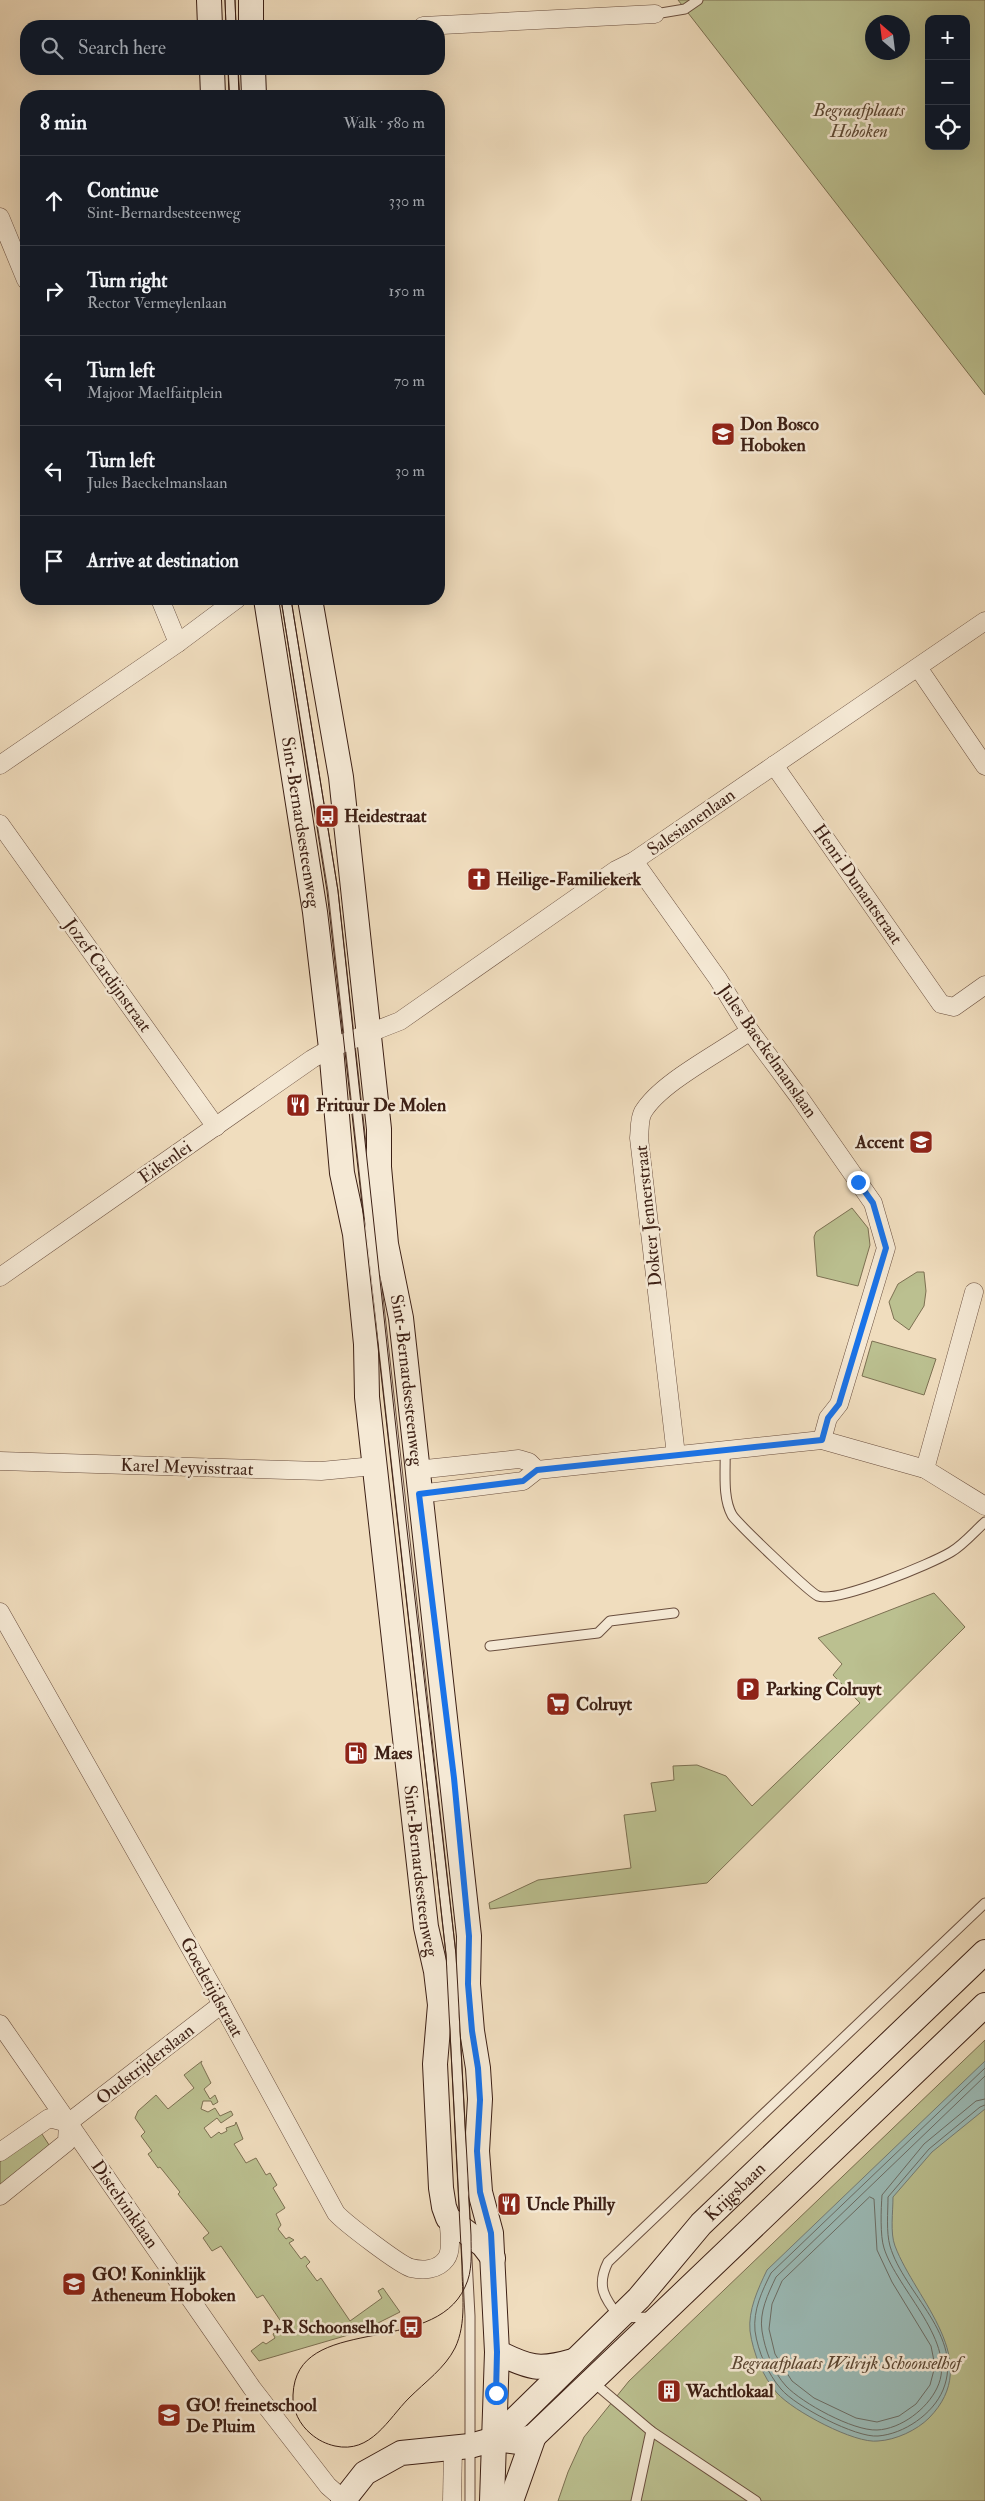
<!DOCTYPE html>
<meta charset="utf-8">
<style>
:root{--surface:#171b24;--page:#20242c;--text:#f1f3f6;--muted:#9ea1a6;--line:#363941}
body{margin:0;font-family:"IM FELL Double Pica",serif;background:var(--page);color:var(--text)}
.controls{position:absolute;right:15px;top:15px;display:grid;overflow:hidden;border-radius:10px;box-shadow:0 5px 20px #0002}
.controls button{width:45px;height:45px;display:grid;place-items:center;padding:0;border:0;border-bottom:1px solid var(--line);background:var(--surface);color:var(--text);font:25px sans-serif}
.compass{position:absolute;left:865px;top:15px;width:45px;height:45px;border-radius:50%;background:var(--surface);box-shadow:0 5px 20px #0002;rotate:332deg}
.stop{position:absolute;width:15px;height:15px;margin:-11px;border:4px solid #1a73e8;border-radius:50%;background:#fff}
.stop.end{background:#1a73e8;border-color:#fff;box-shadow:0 1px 5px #0008}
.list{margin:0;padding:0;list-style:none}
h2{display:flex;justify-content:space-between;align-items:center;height:65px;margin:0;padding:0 20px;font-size:21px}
h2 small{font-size:16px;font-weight:400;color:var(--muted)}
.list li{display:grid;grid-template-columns:32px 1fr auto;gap:15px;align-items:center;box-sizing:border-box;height:90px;padding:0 20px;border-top:1px solid var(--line)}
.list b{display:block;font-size:19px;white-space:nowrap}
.list p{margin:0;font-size:16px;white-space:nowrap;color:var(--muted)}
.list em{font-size:16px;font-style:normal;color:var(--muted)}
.icon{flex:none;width:28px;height:28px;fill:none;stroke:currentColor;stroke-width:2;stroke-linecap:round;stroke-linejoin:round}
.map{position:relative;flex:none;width:985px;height:2501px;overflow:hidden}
.search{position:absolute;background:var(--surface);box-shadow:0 5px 20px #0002;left:20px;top:20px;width:425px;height:55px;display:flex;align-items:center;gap:12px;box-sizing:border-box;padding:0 18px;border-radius:20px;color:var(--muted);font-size:19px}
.panel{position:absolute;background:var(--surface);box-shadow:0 5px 20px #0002;left:20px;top:90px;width:425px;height:515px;border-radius:20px}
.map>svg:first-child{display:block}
.green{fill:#bbc090;stroke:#7c7052;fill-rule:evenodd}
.water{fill:#9bbbb7;stroke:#757d76}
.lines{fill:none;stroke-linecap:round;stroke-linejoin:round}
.shore{stroke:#6c6e66;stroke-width:1}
.lane-casing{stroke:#6a4f3f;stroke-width:11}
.street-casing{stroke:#6a4f3f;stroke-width:19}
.secondary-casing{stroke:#3d2015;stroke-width:26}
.lane{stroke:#f5e9d5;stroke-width:9}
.street{stroke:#f5e9d5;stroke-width:18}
.secondary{stroke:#f5e9d5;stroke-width:24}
.tram{stroke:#3d2015;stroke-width:1}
.route{stroke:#1a73e8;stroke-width:6}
.labels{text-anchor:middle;stroke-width:5;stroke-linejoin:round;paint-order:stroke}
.park-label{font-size:18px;font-style:italic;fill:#5c4834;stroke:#f5e9d5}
.poi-label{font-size:18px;font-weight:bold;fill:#3d2015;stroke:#f5e9d5;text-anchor:start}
.street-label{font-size:18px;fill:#3d2015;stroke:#f5e9d5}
</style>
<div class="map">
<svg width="985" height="2501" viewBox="0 0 985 2501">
<rect width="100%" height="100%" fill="#f0ddbe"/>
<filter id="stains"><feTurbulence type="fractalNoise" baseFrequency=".004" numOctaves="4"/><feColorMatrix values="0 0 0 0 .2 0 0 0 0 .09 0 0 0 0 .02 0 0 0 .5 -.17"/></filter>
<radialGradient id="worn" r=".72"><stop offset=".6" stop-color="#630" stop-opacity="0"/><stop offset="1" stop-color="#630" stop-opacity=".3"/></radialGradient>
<g class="green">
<path d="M678 0H985V395L685 9ZM929 19H966V146H929ZM872 22H902V52H872Z"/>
<polygon points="852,1208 868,1228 870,1245 858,1286 817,1276 814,1237 816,1232"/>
<polygon points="917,1272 924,1272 926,1291 924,1306 909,1330 894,1319 889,1302 898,1284"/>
<polygon points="872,1341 936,1359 924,1395 862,1376"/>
<polygon points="934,1593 965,1627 707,1883 490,1909 489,1903 538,1880 631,1868 624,1815 656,1811 651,1783 674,1780 673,1766 697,1765 726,1776 752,1806 860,1703 833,1675 842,1664 818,1638"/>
<polygon points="985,2040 985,2501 558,2501 568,2472 584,2437 629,2381"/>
<polygon points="202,2061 201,2063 211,2083 204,2089 210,2099 215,2095 218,2102 213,2105 211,2101 203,2101 201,2109 208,2112 215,2108 220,2116 231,2111 233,2115 221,2123 217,2118 204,2128 211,2138 219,2132 221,2134 227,2131 226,2128 235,2125 236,2122 243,2139 234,2144 246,2163 256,2158 266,2175 270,2173 277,2185 273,2188 285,2208 276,2214 281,2225 278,2229 286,2239 289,2237 294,2240 289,2243 301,2259 305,2256 310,2262 306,2266 317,2281 321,2278 350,2321 382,2298 378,2291 383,2288 400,2312 362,2331 259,2361 251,2351 263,2342 266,2344 275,2338 273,2334 284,2326 263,2295 257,2298 221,2246 212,2251 203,2238 209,2233 178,2194 180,2192 160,2167 158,2168 148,2154 152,2151 141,2136 145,2132 135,2118 138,2111 156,2095 168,2109 194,2088 184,2075"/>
<polygon points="40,2131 51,2148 0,2187 0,2161"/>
</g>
<path class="water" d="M985 2061V2109L932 2152 893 2197C893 2212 890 2233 895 2246 916 2301 985 2361 929 2418 917 2430 896 2440 878 2441 855 2444 793 2411 777 2393 763 2377 753 2353 750 2331 748 2310 758 2289 767 2270Z"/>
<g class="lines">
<g class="shore">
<path d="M985 2068 771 2273C762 2291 753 2310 755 2331 758 2352 768 2374 781 2389 795 2406 856 2438 878 2436 904 2434 933 2414 943 2390 965 2336 904 2294 890 2246 886 2232 888 2212 888 2197L929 2149 980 2107 985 2105"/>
<path d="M985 2076 776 2277C768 2294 759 2312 762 2331 765 2350 773 2372 786 2386 802 2403 853 2431 877 2430 901 2429 927 2409 937 2388 959 2343 897 2290 884 2248 880 2236 881 2209 882 2195L924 2144 976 2101 985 2099"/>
<polygon points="870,2197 874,2199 877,2250 892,2282 931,2346 935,2366 930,2385 916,2404 899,2416 877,2422 856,2418 814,2398 792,2381 775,2354 769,2329 772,2304 782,2281"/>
</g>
<g class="lane-casing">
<g id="lane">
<polyline points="230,0 231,26"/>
<polyline points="655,14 685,9 698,0"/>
<polyline points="233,69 235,96"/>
<polyline points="286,599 333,891 451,1955 470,2316 470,2501"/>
<path d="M725 1450C726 1470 722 1497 732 1515 737 1523 810 1593 818 1596 837 1603 931 1564 951 1552 963 1545 974 1532 985 1522"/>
<polyline points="490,1646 598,1633 610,1621 674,1613"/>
<path d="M651 2317 620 2318C604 2298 596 2286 608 2262L985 1903"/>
<polyline points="593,2382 651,2431 756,2501"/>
<polyline points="636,2501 651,2431"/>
</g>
</g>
<g class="street-casing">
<g id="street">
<polyline points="423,26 655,14"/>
<polyline points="0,217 26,280"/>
<polyline points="160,599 178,643"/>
<polyline points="919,669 985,766"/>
<polyline points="0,765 178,643 237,599"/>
<polyline points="774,765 941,1004 954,1007 985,985"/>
<polyline points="0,824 216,1127"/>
<polyline points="634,861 718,979 750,1031 799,1097 873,1203 886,1248 839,1404 828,1418 822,1440"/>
<polyline points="0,1277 312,1059 331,1048 400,1021 616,870 634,861 985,621"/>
<path d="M676 1455 639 1138C640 1130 639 1119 643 1112 661 1082 720 1053 750 1031"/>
<polyline points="0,1461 321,1471 374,1466"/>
<polyline points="925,1469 974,1292"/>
<polyline points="416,1470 519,1459 529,1462 537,1470"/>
<polyline points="419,1494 523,1481 537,1470 822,1440 925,1469 985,1506"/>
<path d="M0 1612 222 2004 336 2213C345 2223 400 2265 411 2268 423 2271 438 2270 446 2259 453 2250 449 2229 448 2218"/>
<polyline points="0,2024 252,2388 328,2486 344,2500"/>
<polyline points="0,2152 49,2118 68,2123"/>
<polyline points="0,2196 67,2142 68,2123 222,2004"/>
<polyline points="452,2501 453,2448"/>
</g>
</g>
<g class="secondary-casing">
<g id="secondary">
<polyline points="209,0 210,26"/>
<polyline points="251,0 251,26"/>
<polyline points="212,69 213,96"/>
<polyline points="253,69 254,96"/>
<path id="s1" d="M266 599 315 912 331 1048 342 1173 355 1234 366 1344 367 1397 426 1927 436 1971 440 2005 435 2064 441 2188 444 2207 448 2218 483 2245 493 2258"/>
<path id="s2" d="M310 599 341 777 379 1129V1167L386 1244 401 1318 469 1936 468 1984 472 2031 478 2068 480 2099 477 2151 480 2192 491 2233 497 2352 492 2501"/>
<path d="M497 2352C529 2368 539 2371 573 2361"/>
<path id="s3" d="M495 2439 639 2298 701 2224 985 1952"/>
<polyline points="343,2501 365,2473 401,2453 470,2446 495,2439 519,2442 534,2436 985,2005"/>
<polyline points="511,2501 534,2436"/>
</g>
</g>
<use href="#lane" class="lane"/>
<use href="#street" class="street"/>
<use href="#secondary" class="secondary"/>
<g class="tram">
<polyline points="225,0 226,26"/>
<polyline points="235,0 236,26"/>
<polyline points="228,69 229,96"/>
<polyline points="238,69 239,96"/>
<path d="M281 599 327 891 446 1954 462 2266C462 2293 467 2323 455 2348 445 2368 425 2382 409 2398 388 2419 371 2454 335 2446 326 2444 318 2440 311 2434 300 2425 292 2410 293 2395 296 2312 433 2358 465 2287 473 2271 471 2253 471 2235L456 1954 406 1521 338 891 291 599"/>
</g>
</g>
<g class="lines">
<polyline class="route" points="496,2393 497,2352 491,2233 480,2192 477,2151 480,2100 478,2068 472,2031 468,1984 469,1936 454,1778 419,1494 523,1481 537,1470 822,1440 828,1418 839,1404 886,1248 873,1203 858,1182"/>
</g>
<defs>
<g id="school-square" transform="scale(1.25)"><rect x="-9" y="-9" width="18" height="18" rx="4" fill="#8f2418" stroke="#f5e9d5"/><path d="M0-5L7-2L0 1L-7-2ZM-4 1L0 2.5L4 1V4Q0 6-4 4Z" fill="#fff"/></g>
<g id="bus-square" transform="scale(1.25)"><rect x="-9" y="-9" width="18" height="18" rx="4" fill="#8f2418" stroke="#f5e9d5"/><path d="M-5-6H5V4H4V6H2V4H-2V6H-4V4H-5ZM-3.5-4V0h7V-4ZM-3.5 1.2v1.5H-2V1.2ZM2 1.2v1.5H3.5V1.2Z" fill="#fff"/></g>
<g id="church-square" transform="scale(1.25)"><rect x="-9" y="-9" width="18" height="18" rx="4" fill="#8f2418" stroke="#f5e9d5"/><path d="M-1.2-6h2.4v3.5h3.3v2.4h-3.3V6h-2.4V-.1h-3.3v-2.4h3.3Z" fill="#fff"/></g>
<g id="restaurant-square" transform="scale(1.25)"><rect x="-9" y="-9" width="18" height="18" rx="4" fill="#8f2418" stroke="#f5e9d5"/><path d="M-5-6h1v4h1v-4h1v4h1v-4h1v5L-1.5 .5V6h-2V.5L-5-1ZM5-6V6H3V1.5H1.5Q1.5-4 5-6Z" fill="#fff"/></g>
<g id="parking-square" transform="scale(1.25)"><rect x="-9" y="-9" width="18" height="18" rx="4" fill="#8f2418" stroke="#f5e9d5"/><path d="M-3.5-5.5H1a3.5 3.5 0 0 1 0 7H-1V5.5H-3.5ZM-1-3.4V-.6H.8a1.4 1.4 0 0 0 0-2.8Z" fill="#fff"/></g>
<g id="supermarket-square" transform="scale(1.25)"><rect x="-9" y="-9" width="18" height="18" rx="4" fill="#8f2418" stroke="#f5e9d5"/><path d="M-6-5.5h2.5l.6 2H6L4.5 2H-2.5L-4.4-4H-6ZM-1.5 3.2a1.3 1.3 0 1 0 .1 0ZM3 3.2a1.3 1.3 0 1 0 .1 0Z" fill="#fff"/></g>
<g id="fuel-square" transform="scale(1.25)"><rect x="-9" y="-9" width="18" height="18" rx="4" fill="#8f2418" stroke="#f5e9d5"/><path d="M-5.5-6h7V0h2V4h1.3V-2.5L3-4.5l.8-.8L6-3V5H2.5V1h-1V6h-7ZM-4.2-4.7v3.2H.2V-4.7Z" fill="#fff"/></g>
<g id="building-square" transform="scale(1.25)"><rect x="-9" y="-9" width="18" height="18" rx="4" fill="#8f2418" stroke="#f5e9d5"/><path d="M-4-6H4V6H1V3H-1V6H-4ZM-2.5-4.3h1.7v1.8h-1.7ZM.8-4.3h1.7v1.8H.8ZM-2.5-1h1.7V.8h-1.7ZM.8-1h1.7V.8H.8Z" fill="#fff"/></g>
</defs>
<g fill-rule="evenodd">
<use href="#school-square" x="723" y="434"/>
<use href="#bus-square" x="327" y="816"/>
<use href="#church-square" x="479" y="879"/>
<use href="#restaurant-square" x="298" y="1105"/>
<use href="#school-square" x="921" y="1142"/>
<use href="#parking-square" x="748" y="1689"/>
<use href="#supermarket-square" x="558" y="1704"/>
<use href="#fuel-square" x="356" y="1753"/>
<use href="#restaurant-square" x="509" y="2204"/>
<use href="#school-square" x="74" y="2284"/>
<use href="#bus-square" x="411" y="2327"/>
<use href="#building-square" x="669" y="2391"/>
<use href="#school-square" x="169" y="2415"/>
</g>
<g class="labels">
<g class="park-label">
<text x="859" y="116">Begraafplaats<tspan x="859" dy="21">Hoboken</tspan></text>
<text x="846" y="2369">Begraafplaats Wilrijk Schoonselhof</text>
</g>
<g class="poi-label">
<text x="740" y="430">Don Bosco<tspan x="740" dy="21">Hoboken</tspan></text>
<text x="344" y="822">Heidestraat</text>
<text x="496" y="885">Heilige-Familiekerk</text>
<text x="316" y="1111">Frituur De Molen</text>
<text x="904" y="1148" text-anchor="end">Accent</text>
<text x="766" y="1695">Parking Colruyt</text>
<text x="576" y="1710">Colruyt</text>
<text x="374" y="1759">Maes</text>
<text x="526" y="2210">Uncle Philly</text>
<text x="92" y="2280">GO! Koninklijk<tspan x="92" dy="21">Atheneum Hoboken</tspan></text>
<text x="394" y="2333" text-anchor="end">P+R Schoonselhof</text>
<text x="686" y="2397">Wachtlokaal</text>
<text x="186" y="2411">GO! freinetschool<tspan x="186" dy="21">De Pluim</tspan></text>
</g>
<g class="street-label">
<text transform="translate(691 822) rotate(-35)" y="6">Salesianenlaan</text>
<text dy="6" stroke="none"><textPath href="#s1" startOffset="226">Sint-Bernardsesteenweg</textPath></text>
<text transform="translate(858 884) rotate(55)" y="6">Henri Dunantstraat</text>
<text transform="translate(108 975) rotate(54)" y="6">Jozef Cardijnstraat</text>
<text transform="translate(768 1051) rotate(55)" y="6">Jules Baeckelmanslaan</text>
<text transform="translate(165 1162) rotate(-35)" y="6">Eikenlei</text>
<text transform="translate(648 1216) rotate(-96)" y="6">Dokter Jennerstraat</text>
<text dy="6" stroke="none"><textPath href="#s2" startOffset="788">Sint-Bernardsesteenweg</textPath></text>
<text transform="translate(187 1467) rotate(2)" y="6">Karel Meyvisstraat</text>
<text dy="6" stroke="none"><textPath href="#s1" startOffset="1282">Sint-Bernardsesteenweg</textPath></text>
<text transform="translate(212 1987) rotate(61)" y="6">Goedetijdstraat</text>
<text transform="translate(145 2064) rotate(-38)" y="6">Oudstrijderslaan</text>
<text dy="6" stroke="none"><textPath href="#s3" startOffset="345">Krijgsbaan</textPath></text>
<text transform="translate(125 2204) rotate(55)" y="6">Distelvinklaan</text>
</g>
</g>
<rect width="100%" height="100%" filter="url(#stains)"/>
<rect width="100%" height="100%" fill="url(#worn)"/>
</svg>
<div class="controls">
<button>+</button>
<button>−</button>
<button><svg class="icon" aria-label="locate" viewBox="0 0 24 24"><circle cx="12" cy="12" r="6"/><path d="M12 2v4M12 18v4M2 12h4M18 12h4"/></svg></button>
</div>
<svg class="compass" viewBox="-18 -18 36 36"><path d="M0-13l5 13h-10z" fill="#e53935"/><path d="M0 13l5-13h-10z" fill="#9ea1a6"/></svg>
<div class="stop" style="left:496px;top:2393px"></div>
<div class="stop end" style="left:858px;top:1182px"></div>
<div class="search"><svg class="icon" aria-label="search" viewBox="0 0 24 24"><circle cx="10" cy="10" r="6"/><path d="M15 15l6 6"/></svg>Search here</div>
<section class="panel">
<h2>8 min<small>Walk · 580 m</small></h2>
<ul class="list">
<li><svg class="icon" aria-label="ahead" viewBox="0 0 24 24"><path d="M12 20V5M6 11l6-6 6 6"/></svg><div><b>Continue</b><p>Sint-Bernardsesteenweg</p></div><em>330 m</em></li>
<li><svg class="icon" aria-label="right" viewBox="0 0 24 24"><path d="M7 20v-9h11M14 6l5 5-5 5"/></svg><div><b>Turn right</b><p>Rector Vermeylenlaan</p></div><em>150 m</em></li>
<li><svg class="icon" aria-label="left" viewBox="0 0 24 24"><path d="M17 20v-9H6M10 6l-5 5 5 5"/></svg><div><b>Turn left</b><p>Majoor Maelfaitplein</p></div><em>70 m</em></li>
<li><svg class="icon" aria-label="left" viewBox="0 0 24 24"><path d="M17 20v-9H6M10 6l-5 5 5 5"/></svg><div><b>Turn left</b><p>Jules Baeckelmanslaan</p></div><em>30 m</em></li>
<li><svg class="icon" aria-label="arrive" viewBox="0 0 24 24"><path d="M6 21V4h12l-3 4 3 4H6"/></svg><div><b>Arrive at destination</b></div></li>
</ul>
</section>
</div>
